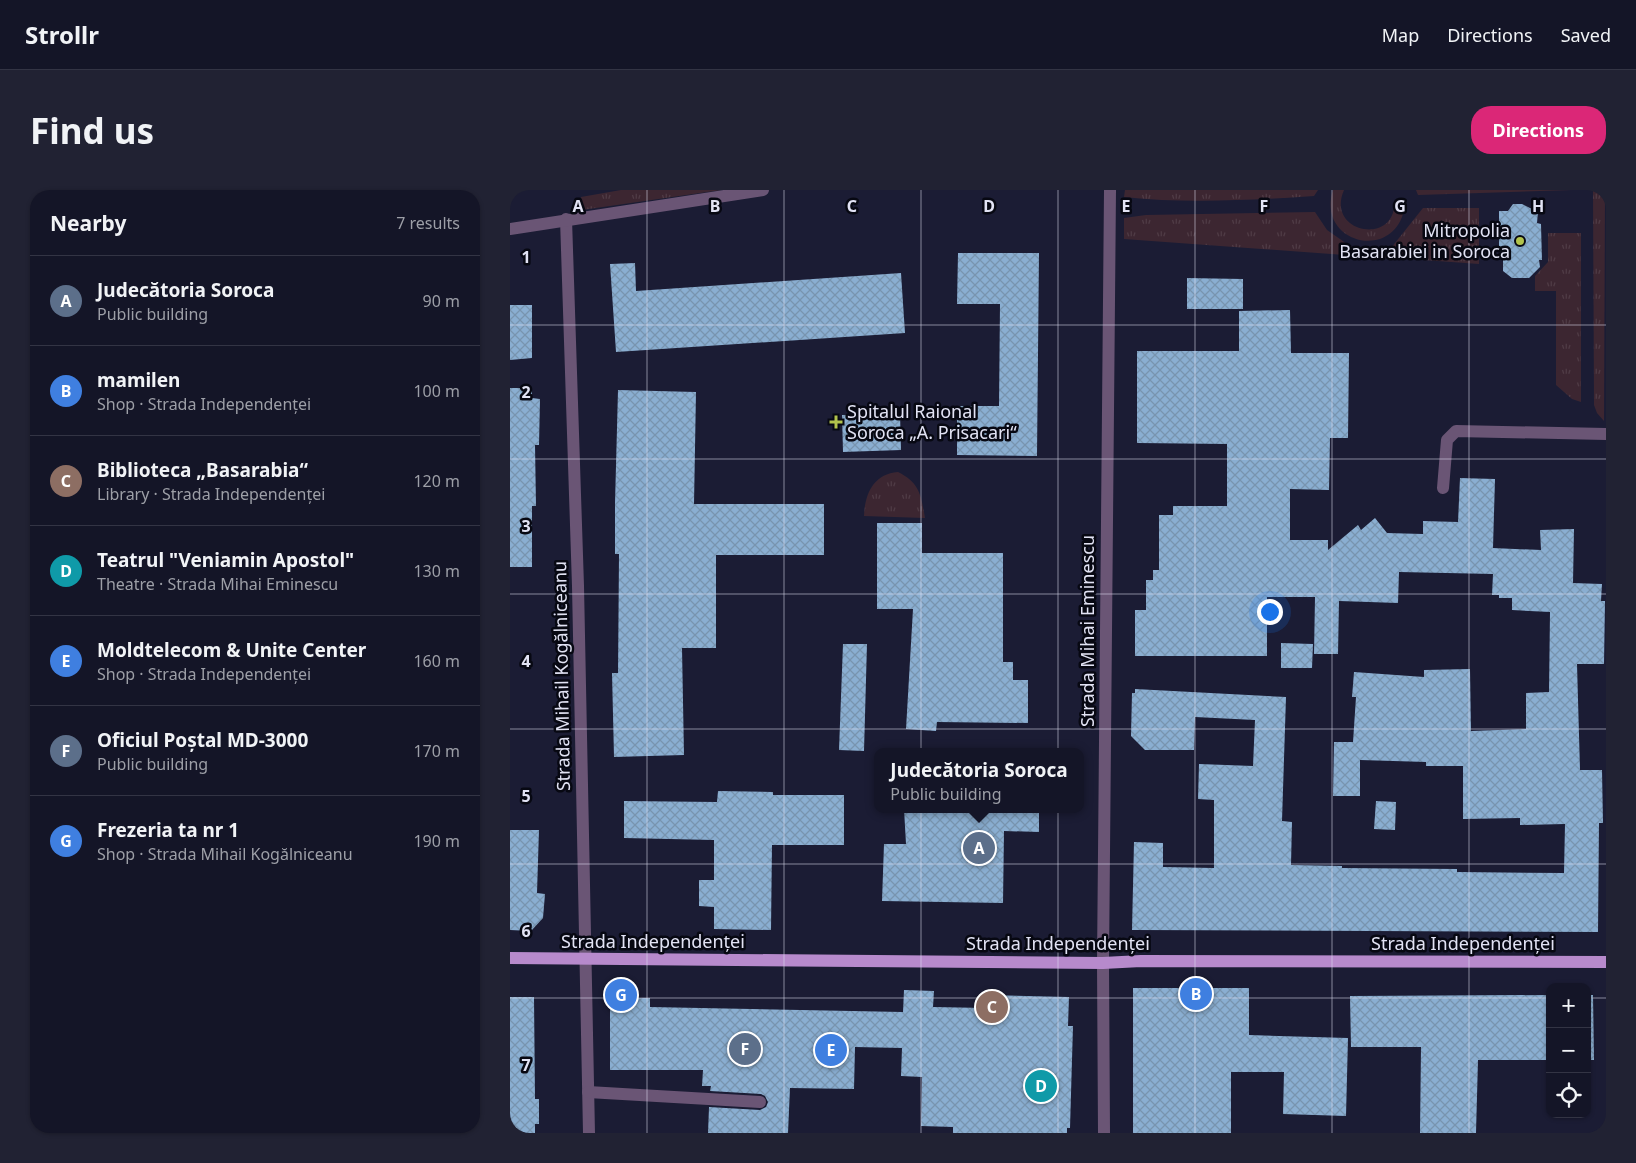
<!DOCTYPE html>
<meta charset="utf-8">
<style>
:root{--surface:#141527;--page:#212233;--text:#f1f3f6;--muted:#9d9fa7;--line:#333444;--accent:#db2777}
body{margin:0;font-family:"Noto Sans",sans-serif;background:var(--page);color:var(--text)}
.controls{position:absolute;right:15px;bottom:15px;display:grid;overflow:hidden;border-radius:10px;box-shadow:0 1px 4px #0004}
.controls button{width:45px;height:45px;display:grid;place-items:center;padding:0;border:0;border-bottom:1px solid var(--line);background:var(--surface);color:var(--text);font:25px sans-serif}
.you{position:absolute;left:759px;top:421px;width:18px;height:18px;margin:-12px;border:4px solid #fff;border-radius:50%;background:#1a73e8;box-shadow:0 0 0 8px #1a73e833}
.badge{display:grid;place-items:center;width:32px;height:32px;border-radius:50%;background:var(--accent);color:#fff;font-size:16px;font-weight:700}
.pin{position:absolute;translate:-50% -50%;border:2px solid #fff;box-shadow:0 1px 5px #0006}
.popup{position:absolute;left:364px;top:558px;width:210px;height:65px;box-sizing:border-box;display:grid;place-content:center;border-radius:10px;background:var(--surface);filter:drop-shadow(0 1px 4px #0005);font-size:16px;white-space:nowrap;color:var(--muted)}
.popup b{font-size:19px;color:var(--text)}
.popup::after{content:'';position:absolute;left:50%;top:100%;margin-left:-10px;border:10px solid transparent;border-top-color:var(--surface)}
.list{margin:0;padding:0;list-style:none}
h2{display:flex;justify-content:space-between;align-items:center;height:65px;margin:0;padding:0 20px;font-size:21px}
h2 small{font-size:16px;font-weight:400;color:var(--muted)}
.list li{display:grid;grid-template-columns:32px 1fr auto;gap:15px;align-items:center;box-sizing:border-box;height:90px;padding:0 20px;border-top:1px solid var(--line)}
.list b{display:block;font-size:19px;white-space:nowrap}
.list p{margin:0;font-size:16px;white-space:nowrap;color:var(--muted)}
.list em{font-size:16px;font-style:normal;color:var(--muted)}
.icon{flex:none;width:28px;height:28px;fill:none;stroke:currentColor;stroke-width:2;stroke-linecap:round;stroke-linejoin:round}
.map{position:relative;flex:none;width:1096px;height:943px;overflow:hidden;border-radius:20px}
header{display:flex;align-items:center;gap:30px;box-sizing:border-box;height:70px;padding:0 25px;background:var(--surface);border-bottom:1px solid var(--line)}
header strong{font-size:24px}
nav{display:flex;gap:28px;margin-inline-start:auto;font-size:18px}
.intro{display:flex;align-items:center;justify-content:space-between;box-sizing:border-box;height:120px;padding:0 30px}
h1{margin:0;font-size:35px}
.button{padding:12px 22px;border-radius:20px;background:var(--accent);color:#fff;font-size:18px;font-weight:700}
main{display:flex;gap:30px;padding:0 30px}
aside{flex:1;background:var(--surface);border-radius:20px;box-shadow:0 1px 4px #0004}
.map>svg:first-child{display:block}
.grass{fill:url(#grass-tufts)}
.building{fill:url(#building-cross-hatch)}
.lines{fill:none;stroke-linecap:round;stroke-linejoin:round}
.minor{stroke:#6a5575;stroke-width:12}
.major{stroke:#b78acc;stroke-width:12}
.grid{fill:none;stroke:#e2e3f4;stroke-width:1;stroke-opacity:0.55}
.poi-dot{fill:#b2c34c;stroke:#070812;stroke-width:2}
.labels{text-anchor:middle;stroke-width:5;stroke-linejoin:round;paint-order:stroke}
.poi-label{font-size:18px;fill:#e2e3f4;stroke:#070812;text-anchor:end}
.street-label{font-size:18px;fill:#e2e3f4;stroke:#070812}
.grid-label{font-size:16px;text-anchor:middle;font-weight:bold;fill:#e2e3f4;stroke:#070812;stroke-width:5;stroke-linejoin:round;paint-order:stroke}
</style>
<header>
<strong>Strollr</strong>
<nav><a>Map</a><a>Directions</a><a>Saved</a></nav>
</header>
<div class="intro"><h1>Find us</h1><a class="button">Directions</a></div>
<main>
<aside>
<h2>Nearby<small>7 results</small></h2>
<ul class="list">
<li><span class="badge" style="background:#5c6f8a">A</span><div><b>Judecătoria Soroca</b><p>Public building</p></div><em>90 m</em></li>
<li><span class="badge" style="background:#3f7fe0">B</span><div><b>mamilen</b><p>Shop · Strada Independenței</p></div><em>100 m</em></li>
<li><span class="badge" style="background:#8d6e63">C</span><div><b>Biblioteca „Basarabia“</b><p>Library · Strada Independenței</p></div><em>120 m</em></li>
<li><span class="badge" style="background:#0f9aa8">D</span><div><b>Teatrul &quot;Veniamin Apostol&quot;</b><p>Theatre · Strada Mihai Eminescu</p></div><em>130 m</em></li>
<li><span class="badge" style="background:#3f7fe0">E</span><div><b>Moldtelecom &amp; Unite Center</b><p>Shop · Strada Independenței</p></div><em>160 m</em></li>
<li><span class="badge" style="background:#5c6f8a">F</span><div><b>Oficiul Poștal MD-3000</b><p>Public building</p></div><em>170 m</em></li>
<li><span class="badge" style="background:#3f7fe0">G</span><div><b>Frezeria ta nr 1</b><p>Shop · Strada Mihail Kogălniceanu</p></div><em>190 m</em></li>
</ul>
</aside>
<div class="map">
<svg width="1096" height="943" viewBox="0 0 1096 943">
<defs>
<pattern id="grass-tufts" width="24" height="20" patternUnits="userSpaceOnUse" patternTransform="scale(1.25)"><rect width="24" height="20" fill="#3c2631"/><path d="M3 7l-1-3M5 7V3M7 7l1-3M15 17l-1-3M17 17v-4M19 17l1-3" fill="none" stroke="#4f3b45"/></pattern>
<pattern id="building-cross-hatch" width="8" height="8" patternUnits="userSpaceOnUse" patternTransform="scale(1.25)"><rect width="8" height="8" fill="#8aaed1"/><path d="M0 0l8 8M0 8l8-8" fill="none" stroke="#7894af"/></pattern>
</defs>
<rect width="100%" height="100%" fill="#1b1c34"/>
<g class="grass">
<polygon points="111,0 211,0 72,20 71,7"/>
<path d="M615 0H808L804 6C742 10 677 14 614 7Z"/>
<path d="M823 0H834C816 41 879 55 884 18L894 20C883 72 806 53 823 0Z"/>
<polygon points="906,0 1062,0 908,5"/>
<polygon points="1083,0 1095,0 1094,231 1087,223 1084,215"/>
<polygon points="913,18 969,18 969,74 900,69 881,58"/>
<polygon points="805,22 817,40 840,56 890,69 614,49 614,28 636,25"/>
<polygon points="1038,43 1071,43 1071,212 1062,209 1046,195 1046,101 1025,101 1025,86 1038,72"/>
<path d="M388 282C410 293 411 305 415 328L354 326C355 303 364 284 388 282Z"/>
</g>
<g class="building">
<polygon points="1003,14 1012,14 1028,22 1027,33 1031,34 1032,70 1029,70 1030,77 1019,88 1002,88 993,81 993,69 989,69 989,21 998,21"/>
<polygon points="448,63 529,63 527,266 447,265 447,216 489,216 490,114 447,114"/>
<polygon points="125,73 126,101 391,83 395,143 106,162 100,74"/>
<polygon points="677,88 733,89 733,119 677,119"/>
<polygon points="0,115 22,115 22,168 0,170"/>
<polygon points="780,120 781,163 839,163 838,248 820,248 819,300 780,299 780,350 818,350 818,360 848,335 851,340 865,328 877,343 913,344 913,331 948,332 950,288 985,289 983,358 1031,360 1030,340 1064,339 1063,393 1092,394 1091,411 1095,411 1094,474 1067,474 1070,580 1092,580 1093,633 1089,633 1088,742 622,740 624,652 653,653 653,677 704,678 704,610 688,609 689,574 743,576 745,530 685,527 684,560 635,560 621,546 622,503 625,503 625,499 776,507 772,631 782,632 781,675 832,676 832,678 947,679 947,682 1054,683 1055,634 1010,635 1010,628 953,629 953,576 916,576 916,572 850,570 850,606 823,606 824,552 843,552 846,507 842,507 844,482 914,487 914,480 960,479 961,541 1016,539 1016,503 1039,502 1040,422 1002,420 1002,408 989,408 989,405 982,405 983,384 889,382 888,413 829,411 828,464 804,464 805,407 757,407 757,466 625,466 625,420 636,420 636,390 643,390 643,380 649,380 649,325 663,325 663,316 717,316 717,254 627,253 627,161 729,161 729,121"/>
<polygon points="0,198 22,198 22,208 30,209 29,255 25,255 26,316 22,316 22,377 0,377"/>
<polygon points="108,200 186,202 184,314 314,314 314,365 206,365 206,458 172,458 174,565 104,567 102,483 108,483 109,364 105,364 105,313"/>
<polygon points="390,224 391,260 333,262 332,225"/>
<polygon points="367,333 412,333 412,363 493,363 493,472 503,472 503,490 518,490 518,533 427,532 426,541 396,539 403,419 367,419"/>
<polygon points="771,453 803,454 802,478 771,478"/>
<polygon points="333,454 357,454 354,561 329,560"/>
<polygon points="208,601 263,602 263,605 334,605 334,655 262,655 261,740 204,739 204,717 189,716 189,690 204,690 204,650 114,648 114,611 207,612"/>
<polygon points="866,611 886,612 885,640 864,639"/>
<polygon points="394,619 529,619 529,642 494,641 493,713 372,711 374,654 396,654"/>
<polygon points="0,640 29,640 27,703 35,704 33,728 21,741 0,740"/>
<polygon points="623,798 739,798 739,845 838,848 836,926 773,924 774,882 721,882 721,943 623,943"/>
<polygon points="394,800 424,801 423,817 476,818 476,805 559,807 558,836 563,836 560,938 557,938 557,943 443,943 443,937 411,936 412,887 391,886 392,858 345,857 344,899 280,898 278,943 198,943 199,917 250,920 256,917 258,912 255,906 251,904 200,901 201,896 192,896 193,880 100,880 100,808 140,808 140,817 393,822"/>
<polygon points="1040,805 1040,870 968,870 966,943 910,943 911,857 841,857 840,806"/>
<polygon points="1077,805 1083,805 1084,870 1077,870"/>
<polygon points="0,807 24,807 25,909 29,909 29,934 25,934 25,943 0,943"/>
</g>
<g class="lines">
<g class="minor">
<polyline points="56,29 68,396 79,943"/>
<polyline points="0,39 253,0"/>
<polyline points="933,298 937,250 946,241 1096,244"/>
<polyline points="78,902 250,912"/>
<polyline points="594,943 593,773 600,0"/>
</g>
<polyline class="major" points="0,768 593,773 631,771 1096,772"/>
</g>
<path class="grid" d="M137 0V943M274 0V943M411 0V943M548 0V943M685 0V943M822 0V943M959 0V943M0 135H1096M0 269H1096M0 404H1096M0 539H1096M0 674H1096M0 808H1040M1077 808H1096"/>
<g class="poi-dot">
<circle cx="1010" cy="51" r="5"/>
<path d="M323.5 224.5h5v5h5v5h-5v5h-5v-5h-5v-5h5z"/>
</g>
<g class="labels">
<g class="poi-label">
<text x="1000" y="47">Mitropolia<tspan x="1000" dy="21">Basarabiei in Soroca</tspan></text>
<text x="337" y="228" text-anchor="start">Spitalul Raional<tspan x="337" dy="21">Soroca „A. Prisacari“</tspan></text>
</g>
<g class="street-label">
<text transform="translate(578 441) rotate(-90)" y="6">Strada Mihai Eminescu</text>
<text transform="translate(52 486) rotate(-91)" y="6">Strada Mihail Kogălniceanu</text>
<text x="143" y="758">Strada Independenței</text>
<text x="548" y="760">Strada Independenței</text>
<text x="953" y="760">Strada Independenței</text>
</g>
</g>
<g class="grid-label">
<text x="68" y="22">A</text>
<text x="205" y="22">B</text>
<text x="342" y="22">C</text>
<text x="479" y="22">D</text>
<text x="616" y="22">E</text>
<text x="754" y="22">F</text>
<text x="890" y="22">G</text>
<text x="1028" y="22">H</text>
<text x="16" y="73">1</text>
<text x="16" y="208">2</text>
<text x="16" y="342">3</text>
<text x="16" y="477">4</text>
<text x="16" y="612">5</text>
<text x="16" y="747">6</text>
<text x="16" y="881">7</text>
</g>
</svg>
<div class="controls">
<button>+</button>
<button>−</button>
<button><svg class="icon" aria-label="locate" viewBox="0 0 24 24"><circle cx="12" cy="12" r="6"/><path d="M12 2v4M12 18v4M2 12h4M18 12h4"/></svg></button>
</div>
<div class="you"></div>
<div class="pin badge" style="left:469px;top:658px;background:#5c6f8a">A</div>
<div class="popup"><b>Judecătoria Soroca</b>Public building</div>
<div class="pin badge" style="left:686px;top:804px;background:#3f7fe0">B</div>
<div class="pin badge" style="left:482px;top:817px;background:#8d6e63">C</div>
<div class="pin badge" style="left:531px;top:896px;background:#0f9aa8">D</div>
<div class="pin badge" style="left:321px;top:860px;background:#3f7fe0">E</div>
<div class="pin badge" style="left:235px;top:859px;background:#5c6f8a">F</div>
<div class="pin badge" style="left:111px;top:805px;background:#3f7fe0">G</div>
</div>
</main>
